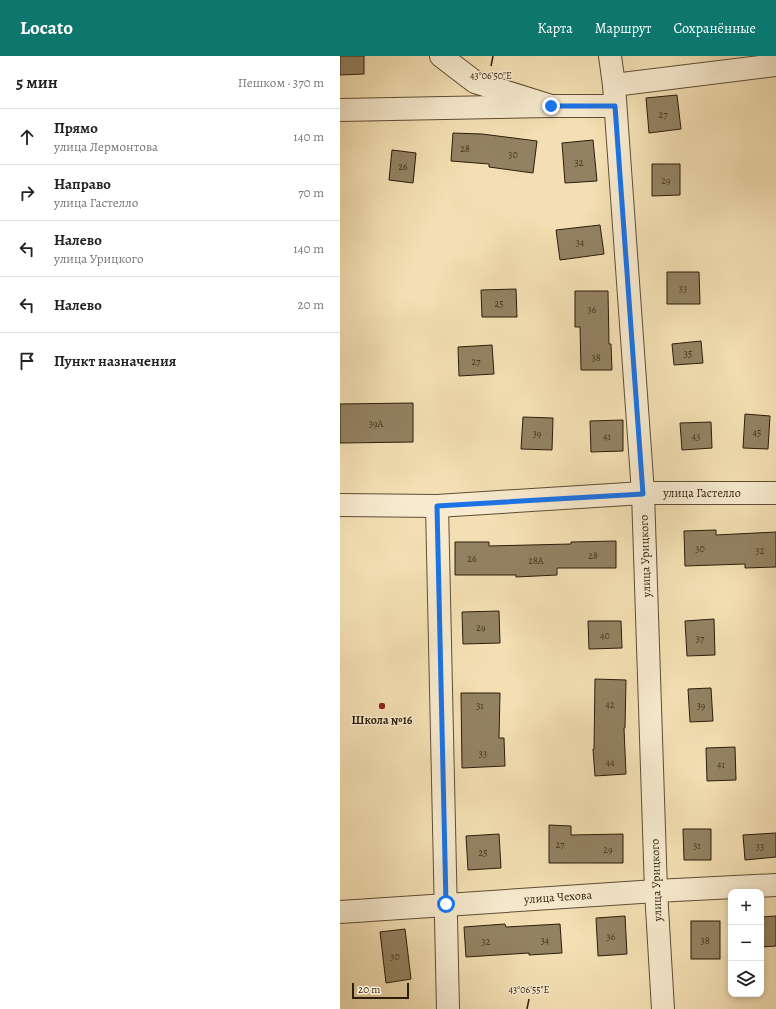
<!DOCTYPE html>
<html lang="ru">
<meta charset="utf-8">
<style>
:root{--surface:#fff;--page:#f6f6f6;--text:#222;--muted:#767676;--line:#e0e0e0;--accent:#0f766e}
body{margin:0;font-family:Alegreya,serif;background:var(--page);color:var(--text)}
.controls{position:absolute;right:12px;bottom:12px;display:grid;overflow:hidden;border-radius:8px;box-shadow:0 2px 6px #0003}
.controls button{width:36px;height:36px;display:grid;place-items:center;padding:0;border:0;border-bottom:1px solid var(--line);background:var(--surface);color:var(--text);font:20px sans-serif}
.scale{position:absolute;left:12px;bottom:10px;width:57px;box-sizing:border-box;padding-left:4px;border:2px solid #2c1d0a;border-top:0;font-size:11px;line-height:14px;white-space:nowrap;color:#2c1d0a;-webkit-text-stroke:3px #f7eace;paint-order:stroke}
.stop{position:absolute;width:12px;height:12px;margin:-9px;border:3px solid #1a73e8;border-radius:50%;background:#fff}
.stop.end{background:#1a73e8;border-color:#fff;box-shadow:0 1px 4px #0008}
.list{margin:0;padding:0;list-style:none}
h2{display:flex;justify-content:space-between;align-items:center;height:52px;margin:0;padding:0 16px;font-size:17px}
h2 small{font-size:13px;font-weight:400;color:var(--muted)}
.list li{display:grid;grid-template-columns:26px 1fr auto;gap:12px;align-items:center;box-sizing:border-box;height:56px;padding:0 16px;border-top:1px solid var(--line)}
.list b{display:block;font-size:15px;white-space:nowrap}
.list p{margin:0;font-size:13px;white-space:nowrap;color:var(--muted)}
.list em{font-size:13px;font-style:normal;color:var(--muted)}
.icon{flex:none;width:22px;height:22px;fill:none;stroke:currentColor;stroke-width:2;stroke-linecap:round;stroke-linejoin:round}
.map{position:relative;flex:none;width:436px;height:953px;overflow:hidden}
header{display:flex;align-items:center;gap:24px;box-sizing:border-box;height:56px;padding:0 20px;background:var(--accent);color:#fff}
header strong{font-size:19px}
nav{display:flex;gap:22px;margin-inline-start:auto;font-size:14px}
main{display:flex}
aside{flex:1;background:var(--surface)}
.map>svg:first-child{display:block}
.building{fill:#938262;stroke:#2c1d0a}
.lines{fill:none;stroke-linecap:round;stroke-linejoin:round}
.minor-casing{stroke:#5e4e34;stroke-width:24}
.minor{stroke:#f7eace;stroke-width:22}
.route{stroke:#1a73e8;stroke-width:5}
.ticks{fill:none;stroke:#2c1d0a;stroke-width:1.5}
.poi-dot{fill:#8f2418;stroke:#f7eace;stroke-width:1.5}
.labels{text-anchor:middle;stroke-width:3;stroke-linejoin:round;paint-order:stroke}
.number-label{font-size:10px;fill:#463620}
.street-label{font-size:12px;fill:#2c1d0a;stroke:#f7eace}
.poi-label{font-size:12px;font-weight:bold;fill:#2c1d0a;stroke:#f7eace}
.ticks-label{font-size:10px;text-anchor:middle;fill:#2c1d0a;stroke:#f7eace;stroke-width:3;stroke-linejoin:round;paint-order:stroke}
</style>
<header>
<strong>Locato</strong>
<nav><a>Карта</a><a>Маршрут</a><a>Сохранённые</a></nav>
</header>
<main>
<aside>
<h2>5 мин<small>Пешком · 370 m</small></h2>
<ul class="list">
<li><svg class="icon" aria-label="ahead" viewBox="0 0 24 24"><path d="M12 20V5M6 11l6-6 6 6"/></svg><div><b>Прямо</b><p>улица Лермонтова</p></div><em>140 m</em></li>
<li><svg class="icon" aria-label="right" viewBox="0 0 24 24"><path d="M7 20v-9h11M14 6l5 5-5 5"/></svg><div><b>Направо</b><p>улица Гастелло</p></div><em>70 m</em></li>
<li><svg class="icon" aria-label="left" viewBox="0 0 24 24"><path d="M17 20v-9H6M10 6l-5 5 5 5"/></svg><div><b>Налево</b><p>улица Урицкого</p></div><em>140 m</em></li>
<li><svg class="icon" aria-label="left" viewBox="0 0 24 24"><path d="M17 20v-9H6M10 6l-5 5 5 5"/></svg><div><b>Налево</b></div><em>20 m</em></li>
<li><svg class="icon" aria-label="arrive" viewBox="0 0 24 24"><path d="M6 21V4h12l-3 4 3 4H6"/></svg><div><b>Пункт назначения</b></div></li>
</ul>
</aside>
<div class="map">
<svg width="436" height="953" viewBox="0 0 436 953">
<rect width="100%" height="100%" fill="#f3dfb3"/>
<filter id="stains"><feTurbulence type="fractalNoise" baseFrequency=".005" numOctaves="4"/><feColorMatrix values="0 0 0 0 .2 0 0 0 0 .09 0 0 0 0 .02 0 0 0 .5 -.17"/></filter>
<radialGradient id="worn" r=".72"><stop offset=".6" stop-color="#630" stop-opacity="0"/><stop offset="1" stop-color="#630" stop-opacity=".3"/></radialGradient>
<g class="building">
<polygon points="0,0 24,0 24,18 0,19"/>
<polygon points="337,39 341,73 309,77 306,42"/>
<polygon points="113,77 142,78 197,85 193,117 149,111 149,108 111,105"/>
<polygon points="253,84 257,125 225,127 222,87"/>
<polygon points="52,94 76,97 73,127 49,124"/>
<polygon points="312,108 340,108 340,139 312,140"/>
<polygon points="260,169 264,198 220,204 216,174"/>
<polygon points="327,216 359,216 360,248 327,248"/>
<polygon points="176,233 177,261 142,261 141,234"/>
<polygon points="235,235 268,235 269,288 271,288 272,314 241,314 240,271 235,271"/>
<polygon points="361,285 363,307 334,309 332,288"/>
<polygon points="152,289 154,318 119,320 118,291"/>
<polygon points="73,347 73,386 0,387 0,348"/>
<polygon points="405,358 430,360 428,393 403,392"/>
<polygon points="183,361 213,362 212,394 181,393"/>
<polygon points="283,364 283,395 251,396 250,365"/>
<polygon points="371,366 372,392 342,394 340,367"/>
<polygon points="376,474 376,479 436,476 436,511 405,512 405,508 345,510 344,475"/>
<polygon points="276,485 276,512 217,512 217,519 176,521 176,519 115,519 115,486 149,486 149,490 231,488 231,486"/>
<polygon points="159,555 160,587 123,588 122,556"/>
<polygon points="374,563 375,599 347,600 345,565"/>
<polygon points="248,565 281,565 282,592 249,593"/>
<polygon points="255,623 286,624 285,672 284,672 286,718 255,720 253,693 254,693"/>
<polygon points="371,632 373,665 350,666 348,633"/>
<polygon points="121,637 160,637 159,682 164,682 165,710 122,712"/>
<polygon points="395,691 396,724 367,725 366,692"/>
<polygon points="209,769 231,770 231,779 283,778 283,807 209,807"/>
<polygon points="343,773 371,773 371,804 344,804"/>
<polygon points="436,777 436,801 405,804 403,779"/>
<polygon points="159,778 161,812 128,814 126,780"/>
<polygon points="285,860 287,898 258,900 256,862"/>
<polygon points="436,860 436,890 421,891 421,861"/>
<rect x="351" y="865" width="29" height="38"/>
<polygon points="165,868 166,871 220,868 222,897 189,899 189,897 126,901 124,871"/>
<polygon points="65,873 71,923 46,927 40,876"/>
</g>
<g class="lines">
<g class="minor-casing">
<g id="minor">
<polyline points="101,0 135,26 211,50 275,50"/>
<polyline points="270,0 274,29 303,437 316,835 323,953"/>
<polyline points="274,29 436,9"/>
<polyline points="0,54 211,50"/>
<polyline points="0,449 97,450 303,437 436,437"/>
<polyline points="97,450 108,953"/>
<polyline points="0,856 316,835 436,829"/>
</g>
</g>
<use href="#minor" class="minor"/>
</g>
<g class="lines">
<polyline class="route" points="106,848 97,450 303,438 275,50 211,50"/>
</g>
<path class="ticks" d="M151 10 153 0M187 953 189 943"/>
<circle class="poi-dot" cx="42" cy="650" r="4"/>
<g class="labels">
<g class="number-label">
<text x="323" y="62">27</text>
<text x="125" y="96">28</text>
<text x="173" y="102">30</text>
<text x="239" y="110">32</text>
<text x="63" y="114">26</text>
<text x="326" y="128">29</text>
<text x="240" y="190">34</text>
<text x="343" y="236">33</text>
<text x="159" y="251">25</text>
<text x="252" y="257">36</text>
<text x="348" y="301">35</text>
<text x="256" y="305">38</text>
<text x="136" y="309">27</text>
<text x="36" y="371">39А</text>
<text x="417" y="380">45</text>
<text x="197" y="381">39</text>
<text x="267" y="384">41</text>
<text x="356" y="384">43</text>
<text x="360" y="496">30</text>
<text x="420" y="498">32</text>
<text x="253" y="503">28</text>
<text x="132" y="506">26</text>
<text x="196" y="508">28А</text>
<text x="141" y="575">29</text>
<text x="265" y="583">40</text>
<text x="360" y="586">37</text>
<text x="270" y="652">42</text>
<text x="140" y="653">31</text>
<text x="361" y="653">39</text>
<text x="143" y="701">33</text>
<text x="270" y="710">44</text>
<text x="381" y="712">41</text>
<text x="220" y="792">27</text>
<text x="357" y="793">31</text>
<text x="420" y="794">33</text>
<text x="268" y="797">29</text>
<text x="143" y="800">25</text>
<text x="271" y="884">36</text>
<text x="205" y="888">34</text>
<text x="365" y="888">38</text>
<text x="146" y="889">32</text>
<text x="55" y="904">30</text>
</g>
<g class="street-label">
<text x="362" y="441">улица Гастелло</text>
<text transform="translate(305 500) rotate(-92)" y="4">улица Урицкого</text>
<text transform="translate(316 824) rotate(-92)" y="4">улица Урицкого</text>
<text transform="translate(218 841) rotate(-4)" y="4">улица Чехова</text>
</g>
<g class="poi-label">
<text x="42" y="668">Школа №16</text>
</g>
</g>
<g class="ticks-label">
<text x="151" y="23">43°06'50"E</text>
<text x="189" y="937">43°06'55"E</text>
</g>
<rect width="100%" height="100%" filter="url(#stains)"/>
<rect width="100%" height="100%" fill="url(#worn)"/>
</svg>
<div class="controls">
<button>+</button>
<button>−</button>
<button><svg class="icon" aria-label="layers" viewBox="0 0 24 24"><path d="M12 4l9 5-9 5-9-5zM3 14l9 5 9-5"/></svg></button>
</div>
<div class="scale">20 m</div>
<div class="stop" style="left:106px;top:848px"></div>
<div class="stop end" style="left:211px;top:50px"></div>
</div>
</main>
